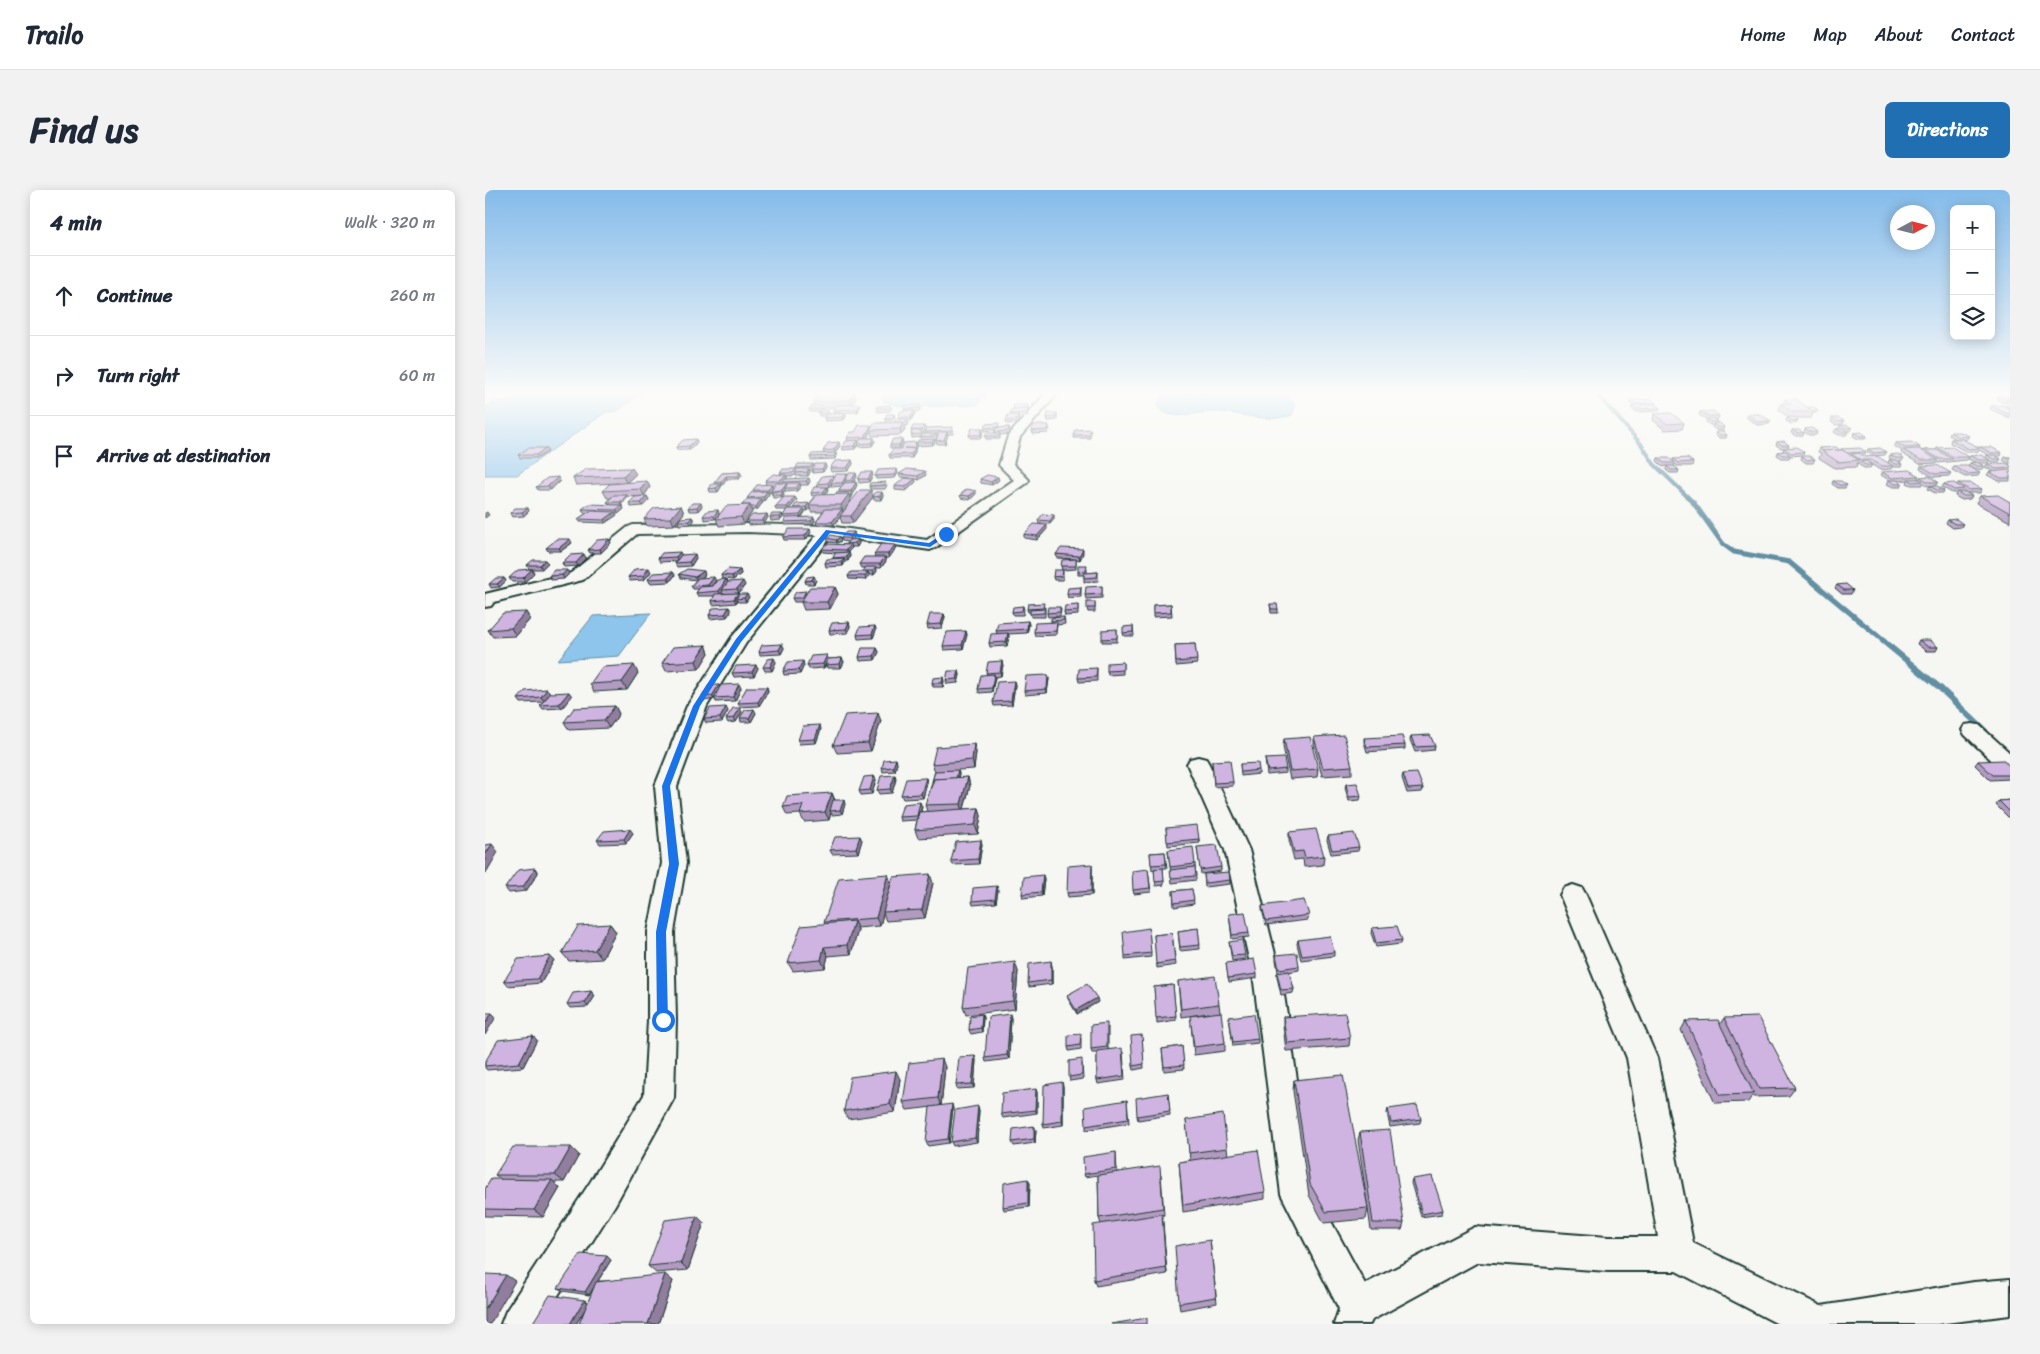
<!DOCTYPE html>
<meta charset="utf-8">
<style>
:root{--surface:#fff;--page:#f2f2f3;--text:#1f2937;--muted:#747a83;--line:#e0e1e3;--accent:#1f6fb2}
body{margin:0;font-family:Sriracha,sans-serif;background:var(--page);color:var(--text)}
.controls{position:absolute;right:15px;top:15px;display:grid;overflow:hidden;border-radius:8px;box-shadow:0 2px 12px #0003}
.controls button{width:45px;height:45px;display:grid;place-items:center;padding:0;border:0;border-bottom:1px solid var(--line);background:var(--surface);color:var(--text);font:25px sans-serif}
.compass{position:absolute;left:1405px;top:15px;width:45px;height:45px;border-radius:50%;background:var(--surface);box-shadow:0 2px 12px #0003;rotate:83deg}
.stop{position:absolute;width:15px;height:15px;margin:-11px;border:4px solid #1a73e8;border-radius:50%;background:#fff}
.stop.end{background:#1a73e8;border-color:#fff;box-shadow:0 1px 5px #0008}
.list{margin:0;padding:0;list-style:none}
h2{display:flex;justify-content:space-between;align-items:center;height:65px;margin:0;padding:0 20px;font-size:21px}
h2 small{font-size:16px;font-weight:400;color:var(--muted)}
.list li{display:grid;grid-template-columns:32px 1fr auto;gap:15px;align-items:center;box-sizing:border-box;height:80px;padding:0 20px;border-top:1px solid var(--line)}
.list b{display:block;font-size:19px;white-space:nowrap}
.list em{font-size:16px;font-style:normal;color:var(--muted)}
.icon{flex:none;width:28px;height:28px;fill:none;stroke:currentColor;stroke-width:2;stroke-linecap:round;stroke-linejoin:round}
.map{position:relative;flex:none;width:1525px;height:1134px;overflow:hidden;border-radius:8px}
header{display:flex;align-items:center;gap:30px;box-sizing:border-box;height:70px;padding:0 25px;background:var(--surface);border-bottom:1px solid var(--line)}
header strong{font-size:24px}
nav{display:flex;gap:28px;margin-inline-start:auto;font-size:18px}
.intro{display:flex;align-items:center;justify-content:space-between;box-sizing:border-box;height:120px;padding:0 30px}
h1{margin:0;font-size:35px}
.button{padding:12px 22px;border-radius:8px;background:var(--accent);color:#fff;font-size:18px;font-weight:700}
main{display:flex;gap:30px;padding:0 30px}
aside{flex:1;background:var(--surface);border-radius:8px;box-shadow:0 2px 12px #0003}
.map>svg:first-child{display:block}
.water{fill:#8ec5ec;stroke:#628fa2}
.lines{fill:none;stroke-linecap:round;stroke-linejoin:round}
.stream-far2{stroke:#628fa2;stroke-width:4}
.stream-far1{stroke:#628fa2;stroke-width:5}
.stream{stroke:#628fa2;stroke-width:6}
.minor-casing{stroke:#1f3d34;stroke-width:4}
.minor{fill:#f6f6f2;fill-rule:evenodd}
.wall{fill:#b29ac1;stroke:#1f3d34;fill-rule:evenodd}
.shaded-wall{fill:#917d9d;stroke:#1f3d34}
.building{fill:#cfb3e0;stroke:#1f3d34}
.route{fill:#1a73e8}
</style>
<header>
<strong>Trailo</strong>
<nav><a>Home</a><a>Map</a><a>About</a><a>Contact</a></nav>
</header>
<div class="intro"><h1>Find us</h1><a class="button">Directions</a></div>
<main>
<aside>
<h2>4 min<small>Walk · 320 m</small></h2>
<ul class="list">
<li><svg class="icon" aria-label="ahead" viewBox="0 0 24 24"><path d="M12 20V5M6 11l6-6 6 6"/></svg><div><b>Continue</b></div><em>260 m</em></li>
<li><svg class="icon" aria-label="right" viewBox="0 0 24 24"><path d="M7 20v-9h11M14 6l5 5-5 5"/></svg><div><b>Turn right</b></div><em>60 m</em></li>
<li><svg class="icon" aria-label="arrive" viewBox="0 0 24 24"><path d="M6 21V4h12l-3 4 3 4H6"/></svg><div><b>Arrive at destination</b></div></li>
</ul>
</aside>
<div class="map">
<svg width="1525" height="1134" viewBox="0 0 1525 1134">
<rect width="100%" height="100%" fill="#f6f6f2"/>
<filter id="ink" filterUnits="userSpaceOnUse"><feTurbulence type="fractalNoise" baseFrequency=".02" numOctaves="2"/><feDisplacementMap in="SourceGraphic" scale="10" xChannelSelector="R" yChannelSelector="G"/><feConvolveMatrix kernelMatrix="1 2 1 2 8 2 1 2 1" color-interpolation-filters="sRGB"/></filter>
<g filter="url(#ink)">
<g class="water">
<polygon points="40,203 156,203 132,221 121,222 32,285 0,285 0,217 10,212 25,211"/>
<polygon points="399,203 502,203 492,215 420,217 398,211"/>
<path d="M783 203C795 204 806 204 810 217L807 225C780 234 753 221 726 222 714 222 700 227 688 225 681 224 675 222 673 215L677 207 686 204Z"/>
<polygon points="166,423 134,466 73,470 108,426"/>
</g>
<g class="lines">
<polyline class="stream-far2" points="1111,203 1156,254 1169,274 1209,313"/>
<polyline class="stream-far1" points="1208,312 1238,354 1249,362 1304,372 1400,452"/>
<polyline class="stream" points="1398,451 1454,497 1500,541"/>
<g class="minor-casing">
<g id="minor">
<polygon points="561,203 573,203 535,247 528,274 544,290 542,293 450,358 445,360 347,346 261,453 222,516 192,596 201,673 189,742 191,830 189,908 130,1015 55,1134 16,1134 21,1121 106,991 159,905 163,830 163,742 177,673 170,596 202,516 247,447 332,345 263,342 152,344 98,390 9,412 6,416 0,417 0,404 86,383 143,337 148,335 263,334 343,336 442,350 529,290 514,275 523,246"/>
<polygon points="1487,534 1494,535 1525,563 1525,582 1517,580 1480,545 1477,540 1480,535"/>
<polygon points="713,567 721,569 724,574 764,660 797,792 829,1000 880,1094 990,1037 1123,1047 1173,1047 1142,868 1075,705 1079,698 1088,695 1097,698 1101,705 1172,868 1208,1053 1336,1116 1489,1092 1525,1089 1525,1125 1452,1134 1293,1134 1191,1081 1123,1081 993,1072 887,1130 885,1134 849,1134 854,1119 796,1004 769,792 740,660 702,574 705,569"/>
</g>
</g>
<use href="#minor" class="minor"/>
</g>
<g class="wall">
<polygon points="353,203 370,203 371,208 367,215 375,217 373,222 349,223 348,220 350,217 338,218 338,220 344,223 344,224 360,223 361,226 359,230 340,231 339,228 340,226 334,226 334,222 325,222 324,219 329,216 328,212"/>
<polygon points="1513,206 1525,207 1525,212 1519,213 1512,209"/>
<polygon points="1300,209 1323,218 1333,220 1331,223 1328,223 1326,228 1310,228 1313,230 1312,233 1306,234 1301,231 1302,228 1304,228 1294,220 1296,214 1298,214"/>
<polygon points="1146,210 1171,213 1170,215 1175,218 1174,221 1151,222 1146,218 1148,215 1145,213"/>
<polygon points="1521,215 1525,215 1525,228 1505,219 1506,216 1520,217"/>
<polygon points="393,216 407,218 405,221 393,222 392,218"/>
<polygon points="436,218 434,221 429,222 430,223 426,230 424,230 424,232 422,236 419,236 420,239 416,245 387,246 386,241 382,248 389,248 390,251 387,256 374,257 373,254 370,259 358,260 357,257 363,251 362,248 370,242 409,233 414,229 413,227 419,221 419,219"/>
<polygon points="544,218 542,226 534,227 533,233 522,234 521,231 525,225 525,224 529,220 528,219"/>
<polygon points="1215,222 1234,226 1233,229 1230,229 1233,231 1232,234 1239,237 1238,240 1231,240 1227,237 1228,235 1225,235 1221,232 1221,229 1214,225"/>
<polygon points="572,223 572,230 563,231 562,228"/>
<polygon points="409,224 410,227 408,230 401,231 400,228"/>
<polygon points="1169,224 1199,233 1197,239 1180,240 1168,230"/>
<polygon points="1262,224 1286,231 1284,234 1272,235 1261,227"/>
<polygon points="1347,228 1359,231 1358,234 1351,235 1346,232"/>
<polygon points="1355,235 1367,238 1366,241 1362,241 1363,242 1361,245 1354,245 1349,242 1351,239 1354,239 1354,238"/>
<polygon points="439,236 440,239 438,244 441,244 440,242 469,240 468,244 463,244 460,254 452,254 451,251 454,244 451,244 452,247 450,250 450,252 448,255 432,256 432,252 436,250 436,247 427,248 426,240"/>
<polygon points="514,236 514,238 524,237 525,240 524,244 515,245 515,249 501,249 500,246 510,243 510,240 500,241 499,238"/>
<polygon points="565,238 563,243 548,244 547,241"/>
<polygon points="605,239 605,248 589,248 589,245"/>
<polygon points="1320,239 1332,242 1331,245 1324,245 1319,242"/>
<polygon points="1307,240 1319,243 1318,246 1311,246 1306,243"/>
<polygon points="498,241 496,248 485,248 484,245"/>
<polygon points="1231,242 1242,245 1241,248 1234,248 1230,245"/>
<polygon points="1465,242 1484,246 1482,249 1478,250 1495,258 1495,257 1517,263 1516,266 1511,266 1516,269 1514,272 1507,272 1504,271 1503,273 1494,273 1499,276 1497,279 1490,280 1483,276 1485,273 1490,272 1483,269 1485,266 1501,268 1502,265 1503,265 1494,260 1493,262 1482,262 1465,253 1466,249 1471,249 1464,245"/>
<polygon points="1369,243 1382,246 1380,249 1373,249 1368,246"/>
<polygon points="211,249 212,252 205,260 192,260 191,257"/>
<polygon points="418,252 415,258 405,258 405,255"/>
<polygon points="431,252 432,255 430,260 430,262 427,268 405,268 404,265"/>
<polygon points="1292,252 1304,255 1303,257 1319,262 1318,265 1305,266 1304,268 1297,268 1292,265 1293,262 1298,261 1299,258 1296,258 1291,255"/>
<polygon points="1411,253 1435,257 1434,259 1438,261 1439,260 1451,260 1452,258 1484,267 1482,270 1453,273 1452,272 1451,273 1435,274 1416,263 1417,261 1409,256"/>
<polygon points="355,256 350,263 352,266 350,269 326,270 325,267 339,263 338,261"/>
<polygon points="1334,258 1355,260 1356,259 1381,262 1380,265 1377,265 1380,267 1403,273 1404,270 1408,270 1404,268 1405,265 1419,268 1417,271 1414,271 1417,274 1416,277 1407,277 1406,279 1395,280 1384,273 1387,275 1385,278 1379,278 1374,275 1374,273 1373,272 1371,277 1350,278 1334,268 1336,263 1333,262"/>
<polygon points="1383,259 1401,262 1400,265 1388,266 1382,262"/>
<polygon points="63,262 53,268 35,268 33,265"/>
<polygon points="1317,266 1330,269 1328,273 1321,273 1316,269"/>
<polygon points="1520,267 1525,267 1525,274 1518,270"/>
<polygon points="1173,268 1188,271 1188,269 1208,272 1207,276 1192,276 1190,274 1189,276 1194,280 1193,283 1185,283 1181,280 1182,276 1178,277 1172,271"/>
<polygon points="367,270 368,274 363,281 346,282 345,278"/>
<polygon points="328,274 329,276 340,274 341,277 338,282 328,283 327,280 325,280 325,282 323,286 311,286 311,284 309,286 302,286 302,288 301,289 325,291 323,295 315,295 316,296 312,301 301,302 300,300 298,303 299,305 297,308 288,308 286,301 285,303 283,303 284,304 279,311 277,311 278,312 272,320 267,320 267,322 259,334 234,336 231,329 257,315 263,309 262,308 268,302 268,300 281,294 280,291 296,284 295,283 311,279 311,278"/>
<polygon points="1502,274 1525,275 1525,291 1514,291 1502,285 1504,282 1508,281 1500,277"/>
<polygon points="1436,276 1466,283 1464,286 1448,287 1435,279"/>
<polygon points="1469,276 1495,283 1493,286 1480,287 1467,280"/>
<polygon points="255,282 257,286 254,289 242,289 237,296 236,296 236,297 233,302 225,302 224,299 230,294 229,293 237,283"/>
<polygon points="1397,282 1434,286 1432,289 1434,289 1435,287 1453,292 1451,295 1442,296 1438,293 1437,295 1426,295 1422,293 1423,290 1413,291 1418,294 1416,297 1408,297 1402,294 1404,290 1396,285"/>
<polygon points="413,283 410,288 391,289 390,286"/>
<polygon points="151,284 142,292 165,297 159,306 142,307 143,308 136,315 139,319 133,324 131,324 132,325 120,333 95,332 93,329 102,323 99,323 97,319 124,315 122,312 127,308 122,308 118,301 134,293 91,295 88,288"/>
<path d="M362 284 363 286H372L369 292 372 295 368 303V305L366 309 365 310 366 311 357 322H358L388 307 368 333H357L355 327 349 335H332L331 332 339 322H326L325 318 323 321H320V322L317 327 330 330 328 334 300 335 299 332 301 329H300L298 326 302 320H291L290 317 312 310 304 319H309L308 318 324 313V314L331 306H327L326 303 333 297 332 294ZM346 294 347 297 356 296 354 301V303L350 305H340L343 300 342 297H344Z"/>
<polygon points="414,284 441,285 434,290 430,289 431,292 421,301 410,300 410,296 425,288 415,287"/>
<polygon points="388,285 384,292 374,293 373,289"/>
<polygon points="495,289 514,290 507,295 496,293"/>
<polygon points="75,291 65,300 53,300 51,297"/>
<polygon points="1348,291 1362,295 1360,298 1353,298 1347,294"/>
<polygon points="1473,293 1497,299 1495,303 1482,303 1487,306 1485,309 1477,310 1470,306 1471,303 1467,303 1457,297 1459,294 1472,295"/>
<polygon points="402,295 400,299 385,299 384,296"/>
<polygon points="1445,296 1459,300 1458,303 1450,303 1443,299"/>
<polygon points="491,304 485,310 476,308 475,305"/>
<polygon points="398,305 396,310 389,310 388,307"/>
<polygon points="162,306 164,310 158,316 146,317 144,313"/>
<polygon points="1495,306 1525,312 1525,332 1491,313"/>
<polygon points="196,316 199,323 189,335 162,336 159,329"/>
<polygon points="217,316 213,321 204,321 203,318"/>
<polygon points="43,318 44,321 39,326 27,327 25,323"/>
<polygon points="233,320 234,324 230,329 220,330 218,326"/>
<polygon points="282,324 283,327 279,334 264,335 262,331"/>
<polygon points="297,324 298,327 296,330 286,331 285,327"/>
<polygon points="207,327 209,331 206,334 194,335 193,331"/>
<polygon points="569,329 565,334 554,334 553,330"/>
<polygon points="1463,330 1478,334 1476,337 1468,338 1461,333"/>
<polygon points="562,339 552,350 539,348 539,344"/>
<polygon points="326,342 321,350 299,350 298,347"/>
<polygon points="369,342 370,346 367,349 373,349 374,353 372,357 367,357 367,358 363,362 365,366 363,371 359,371 360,372 358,376 341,377 340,373 349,369 348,368 352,363 338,362 337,359 361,354 362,352 357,351 356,348"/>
<polygon points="355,347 356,351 352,353 343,352 342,348"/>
<polygon points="124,349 126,353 116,363 105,363 103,360"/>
<polygon points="87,353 76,361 63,361 61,358"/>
<polygon points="411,358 404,368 400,368 401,371 396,378 391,378 392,381 389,385 384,385 385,386 381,390 364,389 363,386 378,382 378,381 380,378 376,378 374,374 390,367 389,364"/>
<polygon points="598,363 595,370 591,369 591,379 578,380 578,390 569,390 568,387 577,380 576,376 589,369 572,368 571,364"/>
<polygon points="197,365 211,368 206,376 192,377 190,373 192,371 175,372 173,368"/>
<polygon points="101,368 93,376 79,377 77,373"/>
<polygon points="60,370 63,373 57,379 44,379 42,375"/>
<polygon points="47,379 49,383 40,392 27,392 24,388"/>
<polygon points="602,379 602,383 613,382 613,391 599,392 599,385 593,385 593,382"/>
<polygon points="255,380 256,384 248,390 242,389 243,392 260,395 254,403 253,403 254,405 264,407 261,412 253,412 252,411 251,413 228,415 227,411 230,406 213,406 211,403 214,399 208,399 206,396 211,390 196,388 194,384 220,385 216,388 231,391 226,396 228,396 240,389 237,389 236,385"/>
<polygon points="166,382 159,390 145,391 143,387"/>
<polygon points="188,382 190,385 185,392 165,393 163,389"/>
<polygon points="84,384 79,389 66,390 64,386"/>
<polygon points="19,388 21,391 15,397 6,398 4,394"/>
<polygon points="331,390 329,394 321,394 320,391"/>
<polygon points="1352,395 1368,400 1366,404 1357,404 1350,398"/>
<polygon points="617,396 617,408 601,409 600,405"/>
<polygon points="350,397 353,404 345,419 319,420 316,412 309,412 307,408 322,403"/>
<polygon points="596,397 596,407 583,408 582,404"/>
<polygon points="610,412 610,422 603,422 602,418"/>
<polygon points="686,414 687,426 668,427 668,415"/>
<polygon points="785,414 793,419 793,423 786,423"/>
<polygon points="593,415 593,425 580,426 579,422"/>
<polygon points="538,416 539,420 538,425 528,425 527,422"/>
<polygon points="560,417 560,427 546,427 545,422 543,422 542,419"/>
<polygon points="575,417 576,420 575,426 563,427 562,423"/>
<polygon points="246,421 242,427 225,429 224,425"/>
<polygon points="41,422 45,429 31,446 8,447 3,440"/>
<polygon points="459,424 460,427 457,438 443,439 442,435"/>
<polygon points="579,427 580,434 572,435 571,445 550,446 549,442 566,432 566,431"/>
<polygon points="543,431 544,435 542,443 523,444 524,446 522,456 505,457 504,453 512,443 511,441"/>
<polygon points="364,432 365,436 363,443 345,444 344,440"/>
<polygon points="390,436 391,440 388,448 373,449 372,445"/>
<polygon points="648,436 649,446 639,446 638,443"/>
<polygon points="632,439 632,452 617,452 617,449"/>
<polygon points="481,441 482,445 478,459 459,460 458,456"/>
<polygon points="1434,450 1453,457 1451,461 1441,461 1432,454"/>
<polygon points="297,454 299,458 296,464 275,465 274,462"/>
<polygon points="710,454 712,474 691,476 690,455"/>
<polygon points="221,455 224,463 214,479 181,481 177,473"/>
<polygon points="392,458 394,462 390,470 375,471 374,467"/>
<polygon points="342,465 343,469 357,468 359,472 356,478 342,478 341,475 339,478 324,479 322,475"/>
<polygon points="291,472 287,481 280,481 278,477"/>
<polygon points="638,472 638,484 623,485 622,481"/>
<polygon points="271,475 273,478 269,486 249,487 247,483"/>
<polygon points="319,475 315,484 299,485 298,481"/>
<polygon points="518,475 516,486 510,487 507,502 494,503 493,499 502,484 501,483"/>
<polygon points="612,478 612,491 594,492 593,488"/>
<polygon points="474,481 475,485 473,493 462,494 461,490"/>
<polygon points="153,483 142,500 109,502 105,494"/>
<polygon points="563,485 564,489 562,503 540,505 539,501"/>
<polygon points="459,491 458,497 448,497 447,493"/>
<polygon points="529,491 530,495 527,515 509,516 508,512"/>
<polygon points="234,495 235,497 256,498 250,511 231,512 230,509 219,511 217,507"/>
<polygon points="282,497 283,501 274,516 255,517 253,513"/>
<polygon points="62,499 65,503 87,506 77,518 58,519 55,515 58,512 36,513 33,509"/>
<polygon points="130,516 134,524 124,538 84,540 79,532"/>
<polygon points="243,521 237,532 221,533 219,529"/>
<polygon points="257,522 251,532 243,533 241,529"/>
<polygon points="271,523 266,532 256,532 255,528"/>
<polygon points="396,531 386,561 352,563 348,555"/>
<polygon points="336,539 331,553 314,554 313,550"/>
<polygon points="926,546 950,556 949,560 930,562 925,550"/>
<polygon points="829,547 867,576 867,584 837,586 829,555"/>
<polygon points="879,548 920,555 920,559 882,562 879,552"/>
<polygon points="799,549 833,579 832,587 805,589 798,557"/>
<polygon points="489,554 491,562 489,579 473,580 474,584 473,588 483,587 485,596 479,619 494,618 496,626 493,644 433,648 430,640 432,630 415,631 414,627 437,617 436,622 442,621 440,615 447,593 447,592 450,581 447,574"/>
<polygon points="411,569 412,573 410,581 398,582 397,578"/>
<polygon points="780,569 801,579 801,583 782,585"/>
<polygon points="727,571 748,592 748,596 729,597"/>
<polygon points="1493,571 1525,577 1525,589 1505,590 1490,575"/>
<polygon points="755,574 774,580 774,584 756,586"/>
<polygon points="918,584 938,598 937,602 922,603 917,588"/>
<polygon points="410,585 411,589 407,603 394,604 392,600"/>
<polygon points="389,586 391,590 387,604 376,605 374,601"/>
<polygon points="441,588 442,592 438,608 418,609 416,605"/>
<polygon points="861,594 876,606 875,610 864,611 860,598"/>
<polygon points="347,603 350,610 360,614 357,624 347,625 346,623 344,630 319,632 315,624 302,625 298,617"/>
<polygon points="1525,610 1525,627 1523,627 1511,615 1514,611"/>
<polygon points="681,638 714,649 715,653 683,656"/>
<polygon points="804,642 839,666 838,675 819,677 818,669 809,670 804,650"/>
<polygon points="148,643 141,653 115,654 112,650"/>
<polygon points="843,646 874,657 873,661 846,664 842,650"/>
<polygon points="377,650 373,663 347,664 345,660"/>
<polygon points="497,654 494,674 468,675 466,671"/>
<polygon points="712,657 736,677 736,681 716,684"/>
<polygon points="683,660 710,674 711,690 687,693"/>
<polygon points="680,662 682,678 678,678 679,695 671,696 669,679 675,679 667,680 665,663"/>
<polygon points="50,678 53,683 41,701 24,703 20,698"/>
<polygon points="607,678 607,705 583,707 582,703"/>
<polygon points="663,679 666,702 649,704 648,700"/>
<polygon points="719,684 745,690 745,694 720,697"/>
<polygon points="558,685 559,689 557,706 538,708 537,704"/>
<polygon points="406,692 448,693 440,728 401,731 398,723 395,736 372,738 373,740 366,764 343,766 340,778 308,781 303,773 340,734 339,732"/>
<polygon points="707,699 709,714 689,717 688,701"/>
<polygon points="513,700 511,713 488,715 487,711"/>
<polygon points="777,716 824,725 823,730 781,735 777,720"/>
<polygon points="744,724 764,743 764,747 747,749"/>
<polygon points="125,734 131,742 117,769 84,771 77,763"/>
<polygon points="664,738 666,767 640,770 640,766"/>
<polygon points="713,738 715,759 695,761 693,741"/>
<polygon points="887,738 917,750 916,754 891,757 886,743"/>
<polygon points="687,743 691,775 672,778 669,745"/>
<polygon points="813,750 849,762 849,766 816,770 812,754"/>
<polygon points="744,752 760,765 760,769 747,771"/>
<polygon points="791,765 814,776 814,780 804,782 809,799 808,803 796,805 792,787 792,783 793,782 791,770"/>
<polygon points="65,766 69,770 56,793 23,796 19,791"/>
<polygon points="741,773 772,784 772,788 744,792"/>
<polygon points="567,776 567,794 544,797 543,793"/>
<polygon points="533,781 530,819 481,825 478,817"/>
<polygon points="693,791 734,814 735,822 740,853 740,861 709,865 706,834 724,823 696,827"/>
<polygon points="688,795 691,830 672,833 669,797"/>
<polygon points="106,801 110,806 103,817 85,818 82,814"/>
<polygon points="582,805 613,812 592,824 583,809"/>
<polygon points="497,824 498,828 497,842 486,844 484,840"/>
<polygon points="744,827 773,849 773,853 748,856"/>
<polygon points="798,827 865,848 864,856 801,861 798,835"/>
<polygon points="526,828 524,869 501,872 500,868"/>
<polygon points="1239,828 1310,898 1304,906 1268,907 1267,906 1263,912 1230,913 1196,840 1201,831 1235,834"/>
<polygon points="623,837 623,859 638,862 640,890 613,894 612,890 612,863 607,863 606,859"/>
<polygon points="596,848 596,859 584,861 583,857"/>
<polygon points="657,849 659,878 649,880 648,876"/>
<polygon points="52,850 38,877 2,880 0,878 0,872"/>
<polygon points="697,856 699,879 679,881 677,859"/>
<polygon points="490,866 491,870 489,898 472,899 471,895"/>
<polygon points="597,873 598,889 585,891 584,887"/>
<polygon points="460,877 456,916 422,920 418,912"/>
<polygon points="415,889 410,922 363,929 359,921"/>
<polygon points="809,890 883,1018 881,1029 839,1033 824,1005 808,901"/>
<polygon points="578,896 578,935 559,938 558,934"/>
<polygon points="552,902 552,923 518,928 516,924"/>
<polygon points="683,903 685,925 653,930 652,926"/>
<polygon points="642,910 644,933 601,940 601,936"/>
<polygon points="468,918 464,953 443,956 441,952"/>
<polygon points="903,919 936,929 935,933 905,937 902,923"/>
<polygon points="494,920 492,952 468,956 466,952"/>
<polygon points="701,930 742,958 743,965 780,1002 780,1009 698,1022 694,972 705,970"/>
<polygon points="549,936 551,940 550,953 529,956 527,952"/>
<polygon points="875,942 919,1033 917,1040 886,1040 873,950"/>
<polygon points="86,957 94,965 79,992 69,992 75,998 58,1027 0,1026 0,999 17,990 10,985"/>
<polygon points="631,962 632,982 676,984 679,1025 677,1026 682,1084 611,1096 609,1090 616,1034 614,1028 613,985 600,987 599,984"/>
<polygon points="927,989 958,1020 957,1024 936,1027 926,993"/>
<polygon points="545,993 544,1017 519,1020 518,1017"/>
<polygon points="212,1026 219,1033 203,1080 171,1083 163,1076"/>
<polygon points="725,1050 732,1113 695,1120 694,1113"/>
<polygon points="126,1070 113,1091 188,1091 173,1134 94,1134 100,1120 91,1134 47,1134 99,1110 103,1112 109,1097 104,1105 78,1101 73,1098"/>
</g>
<g class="shaded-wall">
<polygon points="369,203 371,208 367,216 365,210"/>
<polygon points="375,214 375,217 373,222 372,219"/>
<polygon points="429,220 430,223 426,230 426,227"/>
<polygon points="360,223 361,226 359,230 358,227"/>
<polygon points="418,232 420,239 416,245 415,239"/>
<polygon points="386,235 387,238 381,250 380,247"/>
<polygon points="498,238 498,241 496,248 495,245"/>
<polygon points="462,242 463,245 460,254 459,250"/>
<polygon points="389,248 390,251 387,256 387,253"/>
<polygon points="211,249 212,252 205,260 204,256"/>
<polygon points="417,249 418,252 415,258 414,255"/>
<polygon points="449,249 450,252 448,255 447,252"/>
<polygon points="373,250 374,254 370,259 369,256"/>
<polygon points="354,252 355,256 350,263 349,260"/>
<polygon points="431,252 432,255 430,260 430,262 427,268 426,264 429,260 429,258"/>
<polygon points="61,258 63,262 53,268 51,265"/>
<polygon points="351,263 352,266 350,269 349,266"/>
<polygon points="367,270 368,274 363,281 362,278"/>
<polygon points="340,274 341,277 338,282 337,279"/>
<polygon points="147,278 151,284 141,293 138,286"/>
<polygon points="324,279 325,282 323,286 322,282"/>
<polygon points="412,279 413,283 410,288 409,285"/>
<polygon points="440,281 441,285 434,290 433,286"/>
<polygon points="255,282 257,286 254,289 253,286"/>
<polygon points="387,282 388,285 384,292 383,289"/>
<polygon points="371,283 372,286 368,294 367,290"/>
<polygon points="362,284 363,287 360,291 360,292 358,296 357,293"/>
<polygon points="301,285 302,288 295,295 294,291"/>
<polygon points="348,285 349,289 344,297 343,293"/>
<polygon points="241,286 242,289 237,296 236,292"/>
<polygon points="73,287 75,291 65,300 63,296"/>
<polygon points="513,287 514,290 507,295 506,292"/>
<polygon points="324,288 325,291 323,295 321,291"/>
<polygon points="430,289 431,292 421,301 420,297"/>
<polygon points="162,291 165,297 159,306 156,299"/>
<polygon points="371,292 372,295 368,303 368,305 366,309 365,306 367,303 366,301"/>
<polygon points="302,293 303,296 300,298 300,300 298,303 299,305 297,308 296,305 298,303 297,300"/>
<polygon points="315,293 316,296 312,301 311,298"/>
<polygon points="235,294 236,297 233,302 231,298"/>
<polygon points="287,294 288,298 285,303 283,300"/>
<polygon points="342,297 343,300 339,305 338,302"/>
<polygon points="386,300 388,307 368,333 366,326"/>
<polygon points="282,301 284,304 279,311 278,307"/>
<polygon points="491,301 491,304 485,310 484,306"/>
<polygon points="397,302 398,305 396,310 395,306"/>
<polygon points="364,304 366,311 358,322 356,315"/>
<polygon points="142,305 143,308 136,315 135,312"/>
<polygon points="162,306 164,310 158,316 156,313"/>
<polygon points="310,307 312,310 303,320 302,317"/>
<polygon points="276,309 278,312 272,320 271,317"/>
<polygon points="216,313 217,316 213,321 212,317"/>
<polygon points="324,313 325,318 323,321 321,317"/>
<polygon points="137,315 139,319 133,324 131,320"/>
<polygon points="265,315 267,322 259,334 256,327"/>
<polygon points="196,316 199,323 189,335 186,328"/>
<polygon points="43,318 44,321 39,326 37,322"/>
<polygon points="319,319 320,322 316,328 315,325"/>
<polygon points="357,319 358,323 349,335 347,332"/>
<polygon points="233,320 234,324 230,329 229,326"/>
<polygon points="2,322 4,325 0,328 0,323"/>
<polygon points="130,322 132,325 120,333 119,330"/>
<polygon points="282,324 283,327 279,334 277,331"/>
<polygon points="297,324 298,327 296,330 295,327"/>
<polygon points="569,325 569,329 565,334 565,331"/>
<polygon points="207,327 209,331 206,334 204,331"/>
<polygon points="329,327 330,330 328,334 326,331"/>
<polygon points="562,335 562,339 552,350 552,346"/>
<polygon points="325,339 326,342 321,350 320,346"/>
<polygon points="369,342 370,346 365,352 364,348"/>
<polygon points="355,347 356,351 352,353 351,350"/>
<polygon points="85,349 87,353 76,361 74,358"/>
<polygon points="124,349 126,353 116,363 115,359"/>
<polygon points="373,349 374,353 372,357 370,353"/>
<polygon points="366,355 367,358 362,363 361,360"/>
<polygon points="410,355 411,358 404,368 403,364"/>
<polygon points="598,359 598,363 595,370 594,366"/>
<polygon points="195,362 197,366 192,371 191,367"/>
<polygon points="364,362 365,366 363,371 361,367"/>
<polygon points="99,364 101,368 93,376 91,373"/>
<polygon points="210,364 211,368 206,376 204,372"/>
<polygon points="400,367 401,371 396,378 395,374"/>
<polygon points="359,368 360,372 358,376 357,372"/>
<polygon points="60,370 63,373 57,379 55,375"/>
<polygon points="391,377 392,381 389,385 388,381"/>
<polygon points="164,378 166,382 159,390 158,386"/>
<polygon points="47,379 49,383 40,392 38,388"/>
<polygon points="82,380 84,384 79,389 77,385"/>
<polygon points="255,380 256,384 248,390 247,386"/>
<polygon points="219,381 220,385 212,391 210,387"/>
<polygon points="188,382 190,385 185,392 183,388"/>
<polygon points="383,382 385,386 381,390 380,386"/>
<polygon points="329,386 331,390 329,394 327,390"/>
<polygon points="229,387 231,391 224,399 223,395"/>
<polygon points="19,388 21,391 15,397 12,394"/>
<polygon points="241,389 243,393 237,400 238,401 235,405 234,401"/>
<polygon points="258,391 260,395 254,403 252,399"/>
<polygon points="350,397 353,404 345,419 342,412"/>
<polygon points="253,403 255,407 251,409 252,411 251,413 249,409"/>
<polygon points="262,404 264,407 261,412 259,408"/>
<polygon points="244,417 246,421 242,427 240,424"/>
<polygon points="41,422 45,429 31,446 26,438"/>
<polygon points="459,424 460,427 457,438 456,434"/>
<polygon points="543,431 544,435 542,443 542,439"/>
<polygon points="364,432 365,436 363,443 361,439"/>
<polygon points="390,436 391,440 388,448 387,444"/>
<polygon points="481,441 482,445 478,459 477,455"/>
<polygon points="523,443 524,446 522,456 521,452"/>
<polygon points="297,454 299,458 296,464 294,460"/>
<polygon points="221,455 224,463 214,479 211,471"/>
<polygon points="392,458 394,462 390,470 389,466"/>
<polygon points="342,465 343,469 339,478 338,474"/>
<polygon points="289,468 291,472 287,481 285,477"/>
<polygon points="357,468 359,472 356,478 355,474"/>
<polygon points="318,471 319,475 315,484 313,480"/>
<polygon points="517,471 518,475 516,486 515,482"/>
<polygon points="149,475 153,483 142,500 137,492"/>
<polygon points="271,475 273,478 269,486 267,482"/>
<polygon points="474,481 475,485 473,493 472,489"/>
<polygon points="509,484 510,488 507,502 507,498"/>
<polygon points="563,485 564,489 562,503 562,499"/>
<polygon points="458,487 459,491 458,497 457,493"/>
<polygon points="529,491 530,495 527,515 526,511"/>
<polygon points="254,494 256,498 250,511 248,507"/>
<polygon points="234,495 236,499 229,508 229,510 227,506"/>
<polygon points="282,497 283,501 274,516 273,512"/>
<polygon points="62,499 65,503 59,511 56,507"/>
<polygon points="84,502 87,506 77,518 74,514"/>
<polygon points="130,516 134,524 124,538 119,530"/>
<polygon points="241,517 243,521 237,532 235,528"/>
<polygon points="255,518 257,522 251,532 249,528"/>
<polygon points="269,519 271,523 266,532 264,528"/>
<polygon points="393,523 396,531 386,561 383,553"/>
<polygon points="335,535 336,539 331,553 330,549"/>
<polygon points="489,554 491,562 489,579 487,570"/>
<polygon points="411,569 412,573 410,581 408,577"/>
<polygon points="473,580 474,584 472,594 470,590"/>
<polygon points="410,585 411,589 407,603 405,599"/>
<polygon points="389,586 391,590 387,604 385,600"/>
<polygon points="483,587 485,596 478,622 476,614"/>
<polygon points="441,588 442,592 438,608 436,604"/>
<polygon points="347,603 350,612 345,621 346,623 344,630 340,622"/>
<polygon points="359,610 360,614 357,624 355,620"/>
<polygon points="435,612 437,617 433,630 432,626"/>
<polygon points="494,618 496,626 493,644 490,635"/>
<polygon points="145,639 148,643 141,653 139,649"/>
<polygon points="375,646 377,650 373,663 371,658"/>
<polygon points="496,650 497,654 494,674 493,669"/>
<polygon points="7,654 13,662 1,683 0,683 0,665"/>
<polygon points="607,674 607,705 606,701"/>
<polygon points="50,678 53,683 41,701 38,697"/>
<polygon points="403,684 406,693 395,736 391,728"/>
<polygon points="445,684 448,693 440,728 437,720"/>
<polygon points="558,685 559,689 557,706 556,702"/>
<polygon points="512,696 513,700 511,713 510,709"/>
<polygon points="369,731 373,740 366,764 362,755"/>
<polygon points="125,734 131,742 117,769 110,760"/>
<polygon points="339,757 343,766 340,778 336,770"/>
<polygon points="65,766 69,770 56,793 52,789"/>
<polygon points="566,771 567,776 567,794 566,790"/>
<polygon points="530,772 533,781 530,819 528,811"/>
<polygon points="106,801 110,806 103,817 100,813"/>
<polygon points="612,808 613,812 592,824 591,820"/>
<polygon points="7,823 11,827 0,845 0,834"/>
<polygon points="497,824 498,828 497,842 496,838"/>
<polygon points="525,824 526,828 524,869 522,865"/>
<polygon points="48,846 52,850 38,877 34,873"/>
<polygon points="490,866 491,870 489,898 487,894"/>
<polygon points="457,869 460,877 456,916 453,908"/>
<polygon points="411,881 415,889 410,922 405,914"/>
<polygon points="577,892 578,896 578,935 577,931"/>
<polygon points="551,899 552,902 552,923 550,920"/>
<polygon points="467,914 468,918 464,953 463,949"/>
<polygon points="493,916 494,920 492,952 490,948"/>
<polygon points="549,936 551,940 550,953 549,949"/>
<polygon points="86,957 94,965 79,992 70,985"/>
<polygon points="543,989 545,993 544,1017 543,1013"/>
<polygon points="67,990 75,998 58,1027 49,1020"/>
<polygon points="677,1024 678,1032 682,1084 681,1078"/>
<polygon points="212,1026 219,1033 203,1080 196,1073"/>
<polygon points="122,1066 126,1070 104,1105 100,1102"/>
<polygon points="180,1084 188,1091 173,1134 163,1134"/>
<polygon points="21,1085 30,1091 5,1134 0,1134 0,1119"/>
<polygon points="99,1110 104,1113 91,1134 85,1134"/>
</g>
<g class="building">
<polygon points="353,203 369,203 365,210 328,212 333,204"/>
<polygon points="1513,206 1521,206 1525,207 1525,209 1521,210"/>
<polygon points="1166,209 1171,213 1151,214 1146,210"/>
<polygon points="1300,209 1311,209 1329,222 1307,222 1296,214 1306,214"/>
<polygon points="375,214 372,219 348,220 352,215"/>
<polygon points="1170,214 1175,218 1152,219 1147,215"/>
<polygon points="406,215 404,218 392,218 393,216"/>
<polygon points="435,215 433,218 419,219 420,216"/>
<polygon points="529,215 543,215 542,218 528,219"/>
<polygon points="1517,215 1525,219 1525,225 1506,216"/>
<polygon points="327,216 338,216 335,219 324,219"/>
<polygon points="1328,217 1333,220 1327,221 1323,218"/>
<polygon points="543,219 542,223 525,224 526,220"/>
<polygon points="336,220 344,220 341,223 334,223"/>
<polygon points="429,220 426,227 413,227 416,221"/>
<polygon points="1228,221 1234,226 1222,226 1215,222"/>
<polygon points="360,223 358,227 339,228 341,224"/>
<polygon points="563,223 572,223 571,227 562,228"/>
<polygon points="1186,223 1199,233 1182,234 1169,224"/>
<polygon points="402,224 409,224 408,227 400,228"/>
<polygon points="1262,224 1274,224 1286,231 1273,232"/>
<polygon points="523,225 533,225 532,230 521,231"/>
<polygon points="1309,227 1313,230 1307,231 1302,228"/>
<polygon points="1228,228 1233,231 1226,232 1222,229"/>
<polygon points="1347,228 1354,228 1359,231 1352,232"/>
<polygon points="411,229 423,229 421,233 418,233 418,232 409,233"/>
<polygon points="418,232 415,239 385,240 389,233"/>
<polygon points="514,233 513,237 499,238 501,234"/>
<polygon points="1235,233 1239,237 1232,237 1228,234"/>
<polygon points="374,235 386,235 380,247 362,248 366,242 370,242"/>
<polygon points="548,235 564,235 563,240 547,241"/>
<polygon points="1355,235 1362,235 1367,238 1360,238"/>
<polygon points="428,236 439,236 437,240 426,240"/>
<polygon points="468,237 467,241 440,242 442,238"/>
<polygon points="524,237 523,241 510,242 511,238"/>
<polygon points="487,238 498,238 495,245 484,245"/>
<polygon points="1327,238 1332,242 1325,242 1320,239"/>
<polygon points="605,239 605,245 589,245 590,240"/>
<polygon points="1351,239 1358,239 1363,242 1356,242"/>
<polygon points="1307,240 1314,240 1319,243 1312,243"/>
<polygon points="427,241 437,241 436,244 426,245"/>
<polygon points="1238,241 1242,245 1235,245 1231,242"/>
<polygon points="454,242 462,242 459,250 451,251"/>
<polygon points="1376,242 1382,246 1375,246 1369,243"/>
<polygon points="1465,242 1475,242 1484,246 1474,247"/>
<polygon points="501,243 515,243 514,246 500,246"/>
<polygon points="437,244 451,244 450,246 436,247"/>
<polygon points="376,248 389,248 387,253 373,254"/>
<polygon points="211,249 204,256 191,257 198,250"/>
<polygon points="408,249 417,249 414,255 405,255"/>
<polygon points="449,249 447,252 432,252 433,250"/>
<polygon points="1466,249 1477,249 1495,258 1484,259"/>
<polygon points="373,250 369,256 357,257 361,251"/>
<polygon points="1299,251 1304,255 1297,255 1292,252"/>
<polygon points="354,252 349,260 338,261 343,253"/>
<polygon points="431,252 429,258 419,258 430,259 426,264 404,265 408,259 416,259 419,253"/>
<polygon points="1426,252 1435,257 1420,258 1411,253"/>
<polygon points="1312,257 1319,262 1306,263 1299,258"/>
<polygon points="1351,257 1355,260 1338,261 1334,258"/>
<polygon points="1467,257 1484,267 1469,267 1452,258"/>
<polygon points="1495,257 1506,257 1517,263 1507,263"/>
<polygon points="43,258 61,258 51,265 33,265"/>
<polygon points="1375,258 1381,262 1362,263 1356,259"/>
<polygon points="1395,258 1401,262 1389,263 1383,259"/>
<polygon points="1434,259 1453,270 1436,270 1418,260"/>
<polygon points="1357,260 1374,270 1353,272 1337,261"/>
<polygon points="1439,260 1452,260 1468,269 1455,269"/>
<polygon points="1300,261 1305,265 1298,265 1293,262"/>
<polygon points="351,263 349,266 325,267 327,264"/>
<polygon points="1374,263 1380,267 1392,266 1408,276 1397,276 1386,270 1376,270 1366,264"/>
<polygon points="1413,264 1419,268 1411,268 1405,265"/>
<polygon points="1496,265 1505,270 1494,270 1485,266"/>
<polygon points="1502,265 1509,265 1516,269 1509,269"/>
<polygon points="1317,266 1324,266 1330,269 1322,270"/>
<polygon points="1520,267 1525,267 1525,270"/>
<polygon points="1173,268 1184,268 1190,273 1179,273"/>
<polygon points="1202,268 1208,272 1193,273 1188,269"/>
<polygon points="367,270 362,278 345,278 350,271"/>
<polygon points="1404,270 1411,270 1417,274 1410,274"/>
<polygon points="1381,271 1387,275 1381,275 1375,272"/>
<polygon points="1492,272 1499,276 1492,276 1485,273"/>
<polygon points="1520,273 1525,275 1525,278 1511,279 1502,274"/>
<polygon points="313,274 328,274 326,277 311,278"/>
<polygon points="330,274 340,274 337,279 327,279"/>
<polygon points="1452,275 1466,283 1450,284 1436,276"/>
<polygon points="1182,276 1189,276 1194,280 1186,280"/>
<polygon points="1469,276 1482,276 1495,283 1482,284"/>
<polygon points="147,278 138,286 88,288 101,279"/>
<polygon points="298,279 311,279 308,283 295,283"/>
<polygon points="313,279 324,279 322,282 310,283"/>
<polygon points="412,279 409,285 390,286 393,280"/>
<polygon points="422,279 440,281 433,286 414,284"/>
<polygon points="1424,280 1434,286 1407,288 1397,282"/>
<polygon points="1524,280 1525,281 1525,288 1516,288 1504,282"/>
<polygon points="255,282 253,286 241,286 236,292 229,293 237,283"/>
<polygon points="377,282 387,282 383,289 373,289"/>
<polygon points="364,283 371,283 367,290 360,291"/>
<polygon points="288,284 301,285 294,291 280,291"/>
<polygon points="351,284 362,284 357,293 346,293"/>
<polygon points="348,285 343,293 332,294 337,286"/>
<polygon points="502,285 513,287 506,292 495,289"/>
<polygon points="1444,286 1453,292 1444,292 1435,287"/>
<polygon points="73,287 63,296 51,297 62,288"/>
<polygon points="324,288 321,291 298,292 300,289"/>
<polygon points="419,288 430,289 420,297 410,296"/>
<polygon points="1423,289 1434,289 1438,291 1428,292"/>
<polygon points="1404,290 1412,290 1418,294 1410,294"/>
<polygon points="162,291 156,299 118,301 124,294"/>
<polygon points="1348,291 1356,291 1362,295 1354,295"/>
<polygon points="371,292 366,301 354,301 359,293"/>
<polygon points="401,292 399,295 384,296 385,293"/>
<polygon points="291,293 302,293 297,300 286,301"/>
<polygon points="303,293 315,293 311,298 300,298"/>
<polygon points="1469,293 1479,299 1469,300 1459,294"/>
<polygon points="1473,293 1485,293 1497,299 1484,300"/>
<polygon points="227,294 235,294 231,298 224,299"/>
<polygon points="287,294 283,300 268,300 272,295"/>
<polygon points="1445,296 1452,296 1459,300 1452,300"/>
<polygon points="329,297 342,297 338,302 326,303"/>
<polygon points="482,299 491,301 484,306 475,305"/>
<polygon points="375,300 386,300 366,326 355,326"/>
<polygon points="282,301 278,307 262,308 267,302"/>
<polygon points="288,302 298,302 296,305 287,305"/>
<polygon points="367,302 365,306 364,306 364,304 350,305 351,303"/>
<polygon points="390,302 397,302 395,306 388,307"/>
<polygon points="1472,302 1480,302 1487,306 1479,306"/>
<polygon points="364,304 356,315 324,315 332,305"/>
<polygon points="129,305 142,305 135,312 122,312"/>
<polygon points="1513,305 1525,312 1525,323 1495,306"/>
<polygon points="162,306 156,313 144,313 150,307"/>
<polygon points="299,307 310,307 302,317 290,317"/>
<polygon points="262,309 276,309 271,317 266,317 265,315 257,315"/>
<polygon points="207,313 216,313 212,317 203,318"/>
<polygon points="324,313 321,317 308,318 311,314"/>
<polygon points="104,314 137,315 131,320 97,319"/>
<polygon points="265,315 256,327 231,329 241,316"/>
<polygon points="196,316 186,328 159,329 169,318"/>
<polygon points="30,318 43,318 37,322 25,323"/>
<polygon points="302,319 319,319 315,325 298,326"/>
<polygon points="340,319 357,319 347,332 331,332"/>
<polygon points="233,320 229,326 218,326 222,321"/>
<polygon points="105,321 130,322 119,330 93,329"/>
<polygon points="282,324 277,331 262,331 267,325"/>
<polygon points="287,324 297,324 295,327 285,327"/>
<polygon points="558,324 569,325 565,331 553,330"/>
<polygon points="207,327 204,331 193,331 196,328"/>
<polygon points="329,327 326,331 299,332 301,328"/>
<polygon points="1471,329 1478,334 1470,334 1463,330"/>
<polygon points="549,334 562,335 552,346 539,344"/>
<polygon points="304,339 325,339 320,346 298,347"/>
<polygon points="361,342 369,342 364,348 356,348"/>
<polygon points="346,345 355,347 351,350 342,348"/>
<polygon points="72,349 85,349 74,358 61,358"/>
<polygon points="124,349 115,359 103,360 112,350"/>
<polygon points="373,349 370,353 361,354 364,350"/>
<polygon points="341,354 366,355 361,360 337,359"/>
<polygon points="396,354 410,355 403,364 389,364"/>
<polygon points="576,358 598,359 594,366 571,364"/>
<polygon points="195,362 191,367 173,368 177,363"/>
<polygon points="364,362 361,367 348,368 350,363"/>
<polygon points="99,364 91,373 77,373 85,365"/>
<polygon points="210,364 204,372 190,373 196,365"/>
<polygon points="379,367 400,367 395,374 374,374"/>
<polygon points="359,368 357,372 340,373 342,369"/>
<polygon points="591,369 591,376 576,376 577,370"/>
<polygon points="48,370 60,370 55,375 42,375"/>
<polygon points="593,375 602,375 601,381 593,382"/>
<polygon points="381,377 391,377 388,381 378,381"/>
<polygon points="164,378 158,386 143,387 150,379"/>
<polygon points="47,379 38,388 24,388 33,380"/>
<polygon points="202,379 219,381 210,387 194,384"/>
<polygon points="243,379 255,380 247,386 236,385"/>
<polygon points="69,380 82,380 77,385 64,386"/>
<polygon points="569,380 578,380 577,386 568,387"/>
<polygon points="188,382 183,388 163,389 168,383"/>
<polygon points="366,382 383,382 380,386 363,386"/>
<polygon points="613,382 612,387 599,388 599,383"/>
<polygon points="329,386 327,390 320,391 322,387"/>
<polygon points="229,387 223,395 206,396 213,388"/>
<polygon points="11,388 19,388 12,394 4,394"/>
<polygon points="241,389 234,401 211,403 215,397 228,396 232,390"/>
<polygon points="258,391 252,399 237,400 243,392"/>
<polygon points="1361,394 1368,400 1359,400 1352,395"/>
<polygon points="617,396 617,404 600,405 601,397"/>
<polygon points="325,397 350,397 342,412 316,412"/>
<polygon points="596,397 595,404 582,404 583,398"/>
<polygon points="321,401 317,408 307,408 311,402"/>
<polygon points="253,403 249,409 227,411 230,404"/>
<polygon points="254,404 262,404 259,408 251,409"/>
<rect x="602" y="412" width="8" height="6"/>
<polygon points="559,413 558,418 542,419 543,414"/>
<polygon points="686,414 686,422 668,423 668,415"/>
<polygon points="785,414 792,414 793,419 786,419"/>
<polygon points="593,415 593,421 579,422 580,416"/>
<polygon points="538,416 537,421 527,422 528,417"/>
<polygon points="244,417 240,424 224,425 228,418"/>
<polygon points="563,417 575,417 575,422 562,423"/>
<polygon points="560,419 559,423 545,424 545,420"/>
<polygon points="41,422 26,438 3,440 18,423"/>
<polygon points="445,424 459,424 456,434 442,435"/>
<polygon points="579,427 579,430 566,431 566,428"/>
<polygon points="543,431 542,439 511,441 513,433"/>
<polygon points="364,432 361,439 344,440 347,433"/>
<polygon points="572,432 571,441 549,442 550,433"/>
<polygon points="390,436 387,444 372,445 375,437"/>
<polygon points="648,436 648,442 638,443 638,437"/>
<polygon points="632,439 632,448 617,449 617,440"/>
<polygon points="481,441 477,455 458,456 462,442"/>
<polygon points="523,443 521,452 504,453 506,444"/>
<polygon points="1434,450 1445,450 1453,457 1443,457"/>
<polygon points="297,454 294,460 274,462 277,455"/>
<polygon points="710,454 712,470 691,472 690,455"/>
<polygon points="221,455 211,471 177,473 188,457"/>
<polygon points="377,458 392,458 389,466 374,467"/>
<polygon points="342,465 338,474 322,475 326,466"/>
<polygon points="289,468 285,477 278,477 283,469"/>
<polygon points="357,468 355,474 340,475 343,469"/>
<polygon points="318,471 313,480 298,481 303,472"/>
<polygon points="517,471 515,482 501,483 503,472"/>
<polygon points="638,472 638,480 622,481 622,473"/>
<polygon points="149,475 137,492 105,494 117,477"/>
<polygon points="271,475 267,482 247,483 251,476"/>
<polygon points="612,478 611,487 593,488 594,479"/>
<polygon points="463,481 474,481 472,489 461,490"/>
<polygon points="509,484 507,498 493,499 496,485"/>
<polygon points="563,485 562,499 539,501 541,486"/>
<polygon points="458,487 457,493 447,493 448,488"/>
<polygon points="529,491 526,511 508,512 512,492"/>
<polygon points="254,494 248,507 229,508 236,495"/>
<polygon points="224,495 234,495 227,506 217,507"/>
<polygon points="262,497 282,497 273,512 253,513"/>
<polygon points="62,499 56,507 33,509 40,501"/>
<polygon points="84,502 74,514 55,515 66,503"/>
<polygon points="130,516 119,530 79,532 89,518"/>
<polygon points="241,517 235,528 219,529 225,518"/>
<polygon points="248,518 255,518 249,528 241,529"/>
<polygon points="269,519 264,528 255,528 260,520"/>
<polygon points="393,523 383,553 348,555 360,525"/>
<polygon points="335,535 330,549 313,550 318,536"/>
<polygon points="859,545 867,576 838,578 829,547"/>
<polygon points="945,545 950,556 930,557 926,546"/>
<polygon points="917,546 920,555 882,557 879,548"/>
<polygon points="825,547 833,579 805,581 799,549"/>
<polygon points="489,554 487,570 447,574 451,557"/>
<polygon points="799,568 801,579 783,581 780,569"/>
<polygon points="411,569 408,577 397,578 399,570"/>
<polygon points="745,570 748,592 729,593 727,571"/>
<polygon points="1519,570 1525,577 1525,585 1508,585 1493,571"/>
<polygon points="773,573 774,580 756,582 755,574"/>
<polygon points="473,580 471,588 449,589 448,592 447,592 450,581"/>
<polygon points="932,583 938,598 923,599 918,584"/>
<polygon points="410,585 405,599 392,600 396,586"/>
<polygon points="389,586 385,600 374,601 379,587"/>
<polygon points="483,587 476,614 440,615 449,589"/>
<polygon points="441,588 436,604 416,605 421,589"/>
<polygon points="872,593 876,606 864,607 861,594"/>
<polygon points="347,603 340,622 315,624 318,615 298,617 302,606"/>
<polygon points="348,610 359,610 355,620 345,621"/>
<polygon points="1525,610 1525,622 1514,611"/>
<polygon points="435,612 432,626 414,627 418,614"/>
<polygon points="494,618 490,635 430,640 434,622"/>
<polygon points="712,635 714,649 682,652 681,638"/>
<polygon points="145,639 139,649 112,650 119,641"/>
<polygon points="831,639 839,666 820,668 818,661 809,662 804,642"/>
<polygon points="869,643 874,657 847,660 843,646"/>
<polygon points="375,646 371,658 345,660 350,647"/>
<polygon points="496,650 493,669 466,671 471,652"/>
<polygon points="7,654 0,665 0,655"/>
<polygon points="732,655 736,677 715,680 712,657"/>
<polygon points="708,657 710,674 685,677 683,660"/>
<polygon points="680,662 681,674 666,675 665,663"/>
<polygon points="607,674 606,701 582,703 583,676"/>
<polygon points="710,677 711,686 686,688 685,680"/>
<polygon points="50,678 38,697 20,698 33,680"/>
<polygon points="678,678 679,691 670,692 669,679"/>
<polygon points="663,679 665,698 648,700 647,681"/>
<polygon points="744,682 745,690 720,693 719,684"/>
<polygon points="403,684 391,728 339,732 354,688"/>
<polygon points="445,684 437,720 398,722 408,687"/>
<polygon points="558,685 556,702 537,704 539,687"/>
<polygon points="512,696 510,709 487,711 488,698"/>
<polygon points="707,699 709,710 689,713 688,701"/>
<polygon points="819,710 824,725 781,731 777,716"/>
<polygon points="760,722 764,743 747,745 744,724"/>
<polygon points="369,731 362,755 339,757 336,770 303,773 316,736"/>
<polygon points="125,734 110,760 77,763 93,736"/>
<polygon points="912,736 917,750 891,753 887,738"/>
<polygon points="664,738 666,763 640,766 638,742"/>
<polygon points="713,738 715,755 695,757 693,741"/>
<polygon points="687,743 690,771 671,774 669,745"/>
<polygon points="845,746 849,762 817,766 813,750"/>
<polygon points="757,750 760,765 747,766 744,752"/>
<polygon points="812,763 814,776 794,779 791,765"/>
<polygon points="65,766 52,789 19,791 33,769"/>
<polygon points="769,769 772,784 743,788 741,773"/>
<polygon points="566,771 566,790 543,793 544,774"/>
<polygon points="530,772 528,811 478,817 483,778"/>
<polygon points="804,781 809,799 796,800 792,783"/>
<polygon points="730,786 734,814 696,819 693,791"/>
<polygon points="602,794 612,808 591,820 582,805"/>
<polygon points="688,795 691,826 671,828 669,797"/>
<polygon points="106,801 100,813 82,814 88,803"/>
<polygon points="736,822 740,853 709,857 705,826"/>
<polygon points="0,823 7,823 0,834"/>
<polygon points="860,823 865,848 802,853 798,827"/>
<polygon points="497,824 496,838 484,840 485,826"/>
<polygon points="525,824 522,865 500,868 503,827"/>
<polygon points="769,824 773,849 748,852 744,827"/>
<polygon points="1273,827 1310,898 1274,899 1239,828"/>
<polygon points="1233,830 1269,904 1235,905 1201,831"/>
<polygon points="622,833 622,857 606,859 606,835"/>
<polygon points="596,844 595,855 583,857 583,845"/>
<polygon points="657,845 659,874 648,876 646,846"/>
<polygon points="48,846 34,873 0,876 0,872 13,850"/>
<polygon points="697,856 699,875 679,877 677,859"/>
<polygon points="637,858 639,886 612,890 612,861"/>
<polygon points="490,866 487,894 471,895 474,867"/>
<polygon points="457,869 453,908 418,912 424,873"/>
<polygon points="597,869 597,885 584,887 584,871"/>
<polygon points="411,881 405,914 359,921 365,887"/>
<polygon points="858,885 883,1018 841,1022 825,994 809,890"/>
<polygon points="577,892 577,931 558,934 559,895"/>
<polygon points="551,899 550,920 516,924 517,903"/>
<polygon points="683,903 685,921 652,926 651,908"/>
<polygon points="642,910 643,929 601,936 600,917"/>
<polygon points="467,914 463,949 441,952 445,917"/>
<polygon points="932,915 936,929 906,933 903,919"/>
<polygon points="493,916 490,948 466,952 470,920"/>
<polygon points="738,924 742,958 704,963 701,930"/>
<polygon points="549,936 549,949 527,952 528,939"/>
<polygon points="905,940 919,1033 888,1033 875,942"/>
<polygon points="28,957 86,957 70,985 10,985"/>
<polygon points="773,960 780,1002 698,1015 694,972"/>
<polygon points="631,962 631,979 599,984 598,967"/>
<polygon points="675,976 678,1018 614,1028 613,985"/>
<polygon points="947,986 958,1020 937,1024 927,989"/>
<polygon points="6,989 67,990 49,1020 0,1019 0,999"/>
<polygon points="543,989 543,1013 518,1017 519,993"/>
<polygon points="677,1024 681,1078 609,1090 608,1035"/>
<polygon points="212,1026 196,1073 163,1076 180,1030"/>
<polygon points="725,1050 731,1107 694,1113 690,1056"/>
<polygon points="96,1064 122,1066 100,1102 73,1098"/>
<polygon points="0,1084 21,1085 0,1119"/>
<polygon points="180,1084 163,1134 94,1134 111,1092"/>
<polygon points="65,1105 99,1110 85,1134 47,1134"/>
<polygon points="662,1128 662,1134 626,1134"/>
</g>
</g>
<linearGradient id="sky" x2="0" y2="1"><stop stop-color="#84bbea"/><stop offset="0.56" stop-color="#fbfbf9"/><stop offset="1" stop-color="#fbfbf9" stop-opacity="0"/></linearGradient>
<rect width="1525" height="362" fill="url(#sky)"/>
<polygon class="route" points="341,340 444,353 459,343 464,344 445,357 345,343 256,452 215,516 185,596 194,674 181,742 183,830 178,835 172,830 171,742 184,674 177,596 208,516 251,449"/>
</svg>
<div class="controls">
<button>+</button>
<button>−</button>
<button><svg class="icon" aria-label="layers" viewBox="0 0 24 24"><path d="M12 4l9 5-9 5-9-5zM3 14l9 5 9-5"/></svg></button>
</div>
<svg class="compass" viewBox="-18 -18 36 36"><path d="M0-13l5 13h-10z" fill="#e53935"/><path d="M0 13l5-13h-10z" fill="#747a83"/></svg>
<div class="stop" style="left:178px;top:830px"></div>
<div class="stop end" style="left:461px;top:344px"></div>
</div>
</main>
